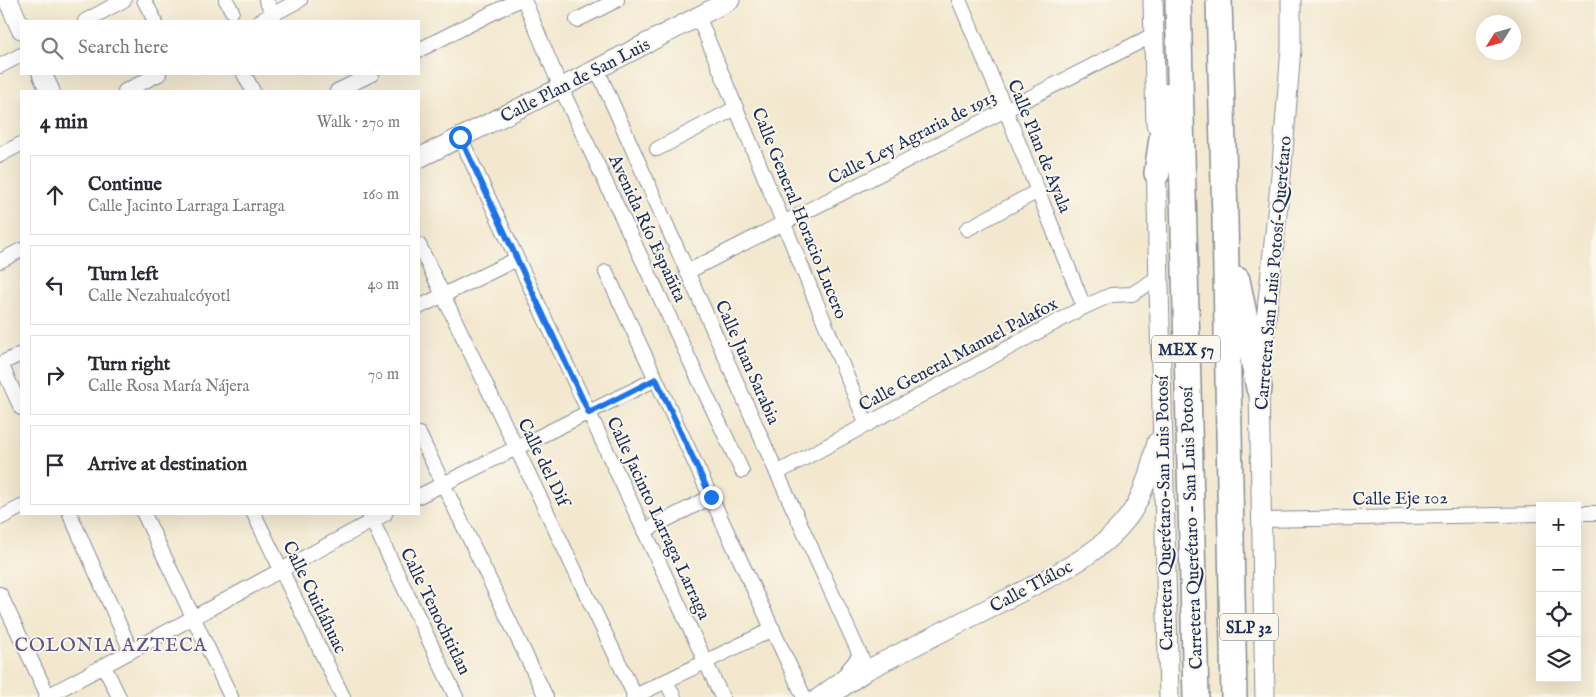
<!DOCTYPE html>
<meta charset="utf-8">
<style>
:root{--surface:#fff;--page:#f2f2f3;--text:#2b2b33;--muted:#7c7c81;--line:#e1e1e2}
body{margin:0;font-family:"IM FELL English",serif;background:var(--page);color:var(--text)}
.controls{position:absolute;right:15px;bottom:15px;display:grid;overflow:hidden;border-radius:0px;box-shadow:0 5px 20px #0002}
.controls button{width:45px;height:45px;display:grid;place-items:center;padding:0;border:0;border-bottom:1px solid var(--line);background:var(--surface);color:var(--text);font:25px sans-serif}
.compass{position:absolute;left:1476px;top:15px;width:45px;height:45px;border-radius:50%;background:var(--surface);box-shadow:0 5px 20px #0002;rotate:233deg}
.stop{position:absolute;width:15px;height:15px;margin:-11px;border:4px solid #1a73e8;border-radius:50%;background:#fff}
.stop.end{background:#1a73e8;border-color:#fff;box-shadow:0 1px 5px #0008}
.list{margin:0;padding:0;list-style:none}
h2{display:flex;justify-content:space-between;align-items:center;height:65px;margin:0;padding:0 20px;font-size:21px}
h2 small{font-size:16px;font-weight:400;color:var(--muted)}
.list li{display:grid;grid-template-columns:32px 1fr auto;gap:15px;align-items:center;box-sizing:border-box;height:80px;margin:0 10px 10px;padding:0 10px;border:1px solid var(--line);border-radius:0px}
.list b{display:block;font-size:19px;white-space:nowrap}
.list p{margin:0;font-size:16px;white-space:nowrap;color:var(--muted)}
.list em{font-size:16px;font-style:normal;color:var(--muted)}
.icon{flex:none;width:28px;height:28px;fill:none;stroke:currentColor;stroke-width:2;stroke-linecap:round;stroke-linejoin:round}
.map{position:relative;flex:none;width:1596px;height:697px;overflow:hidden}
.search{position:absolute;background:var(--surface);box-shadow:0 5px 20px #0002;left:20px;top:20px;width:400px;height:55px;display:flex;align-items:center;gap:12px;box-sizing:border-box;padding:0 18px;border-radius:0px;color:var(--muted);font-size:19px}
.panel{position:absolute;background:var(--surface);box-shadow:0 5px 20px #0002;left:20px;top:90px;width:400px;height:425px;border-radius:0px}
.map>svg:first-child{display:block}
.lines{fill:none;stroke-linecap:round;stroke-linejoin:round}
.street-casing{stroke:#878c96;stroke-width:16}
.secondary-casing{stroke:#878c96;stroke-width:21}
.highway-casing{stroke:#878c96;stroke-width:28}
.street{stroke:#fff;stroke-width:14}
.secondary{stroke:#fff;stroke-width:19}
.highway{stroke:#fff;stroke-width:25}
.route{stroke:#1a73e8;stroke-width:6}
.labels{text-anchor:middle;stroke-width:4;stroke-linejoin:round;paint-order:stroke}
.shield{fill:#fbf7ec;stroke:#5e6b89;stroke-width:1}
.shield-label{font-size:16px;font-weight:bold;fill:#1b2f5e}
.street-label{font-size:18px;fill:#1b2f5e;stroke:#fbf7ec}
.neighbourhood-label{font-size:19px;letter-spacing:1px;fill:#5c568a;stroke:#fbf7ec}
</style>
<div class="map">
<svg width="1596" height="697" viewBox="0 0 1596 697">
<rect width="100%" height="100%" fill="#fbf7ec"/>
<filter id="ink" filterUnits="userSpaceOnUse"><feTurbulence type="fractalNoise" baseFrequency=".02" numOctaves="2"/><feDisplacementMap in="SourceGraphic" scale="10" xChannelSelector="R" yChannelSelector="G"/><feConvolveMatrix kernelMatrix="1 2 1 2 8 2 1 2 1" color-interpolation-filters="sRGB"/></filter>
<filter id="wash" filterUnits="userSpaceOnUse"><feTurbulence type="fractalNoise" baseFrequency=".0096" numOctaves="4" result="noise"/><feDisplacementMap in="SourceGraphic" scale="20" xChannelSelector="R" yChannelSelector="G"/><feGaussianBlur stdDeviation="1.12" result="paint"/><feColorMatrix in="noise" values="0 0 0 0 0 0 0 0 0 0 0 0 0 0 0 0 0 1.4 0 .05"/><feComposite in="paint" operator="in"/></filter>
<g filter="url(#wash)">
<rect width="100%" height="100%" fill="#f3e8cf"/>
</g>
<g filter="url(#ink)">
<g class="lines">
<g class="street-casing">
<g id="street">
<polyline points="144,0 155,21"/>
<polyline points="226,0 232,11"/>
<polyline points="266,0 273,14"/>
<polyline points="524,0 561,88 742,471"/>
<polyline points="959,0 1006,111 1084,307"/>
<polyline points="698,16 867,425"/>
<polyline points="577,20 617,0"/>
<polyline points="85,21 124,0"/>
<polyline points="260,21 300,0"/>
<polyline points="419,50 518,0"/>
<polyline points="0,66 21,55"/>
<polyline points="597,69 777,473 867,670"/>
<polyline points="244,74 253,91"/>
<polyline points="125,91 159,74"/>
<polyline points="337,91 372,74"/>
<polyline points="460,137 722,697"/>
<polyline points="657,149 736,108"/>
<polyline points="0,155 21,144"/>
<polyline points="967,229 1038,191"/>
<polyline points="419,245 635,696"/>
<polyline points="0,261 21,250"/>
<polyline points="606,272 804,697"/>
<polyline points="687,272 1153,35"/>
<polyline points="419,307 517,259"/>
<polyline points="0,364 21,354"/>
<polyline points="1,364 21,408"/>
<polyline points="419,434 546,697"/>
<polyline points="777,473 1084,307 1111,295 1132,294 1159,277"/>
<polyline points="419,496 656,379"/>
<polyline points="1577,513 1596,513"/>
<polyline points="70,514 131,651"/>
<polyline points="144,514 231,697"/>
<polyline points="254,514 343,697"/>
<polyline points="369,514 456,697"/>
<polyline points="0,518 21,507"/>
<polyline points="1262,520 1540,514"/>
<polyline points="644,531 711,497"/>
<polyline points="0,594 48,696"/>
<polyline points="104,666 119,697"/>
<polyline points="666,681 674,697"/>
<polyline points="46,697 385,514"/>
<polyline points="633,697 773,629"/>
<polyline points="816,697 842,678 860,655"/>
</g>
</g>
<g class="secondary-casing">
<g id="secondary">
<polyline points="8,0 21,29"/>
<polyline points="1153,0 1156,124"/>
<polyline points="42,74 50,91"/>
<polyline points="419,158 570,83 730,0"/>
<polyline points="1156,161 1169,697"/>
<path d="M833 697 838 690 867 670C909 649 951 627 993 606 1041 581 1099 559 1131 513 1145 492 1151 466 1157 442"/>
<polyline points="1265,697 1259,388 1282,165 1291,48 1291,0"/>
</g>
</g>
<g class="highway-casing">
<g id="highway">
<polyline points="1178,0 1196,697"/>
<polyline points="1219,0 1225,219 1234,697"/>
<polyline points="1157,173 1168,96"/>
<polyline points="1237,280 1259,388"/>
</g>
</g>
<use href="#street" class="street"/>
<use href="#secondary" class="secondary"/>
<use href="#highway" class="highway"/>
</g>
</g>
<g class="lines" filter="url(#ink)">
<polyline class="route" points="460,137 589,413 656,379 711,497"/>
</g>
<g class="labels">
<g class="shield">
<rect x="1152" y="335.5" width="68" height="27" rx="4"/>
<rect x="1220" y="613.5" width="58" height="27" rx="4"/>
</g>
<g class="shield-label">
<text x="1186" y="355">MEX 57</text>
<text x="1249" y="633">SLP 32</text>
</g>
<g class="street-label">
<text transform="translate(575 80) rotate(-27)" y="6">Calle Plan de San Luis</text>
<text transform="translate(912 137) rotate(-27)" y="6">Calle Ley Agraria de 1913</text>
<text transform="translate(1040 146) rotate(68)" y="6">Calle Plan de Ayala</text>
<text transform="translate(800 213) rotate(68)" y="6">Calle General Horacio Lucero</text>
<text transform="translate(648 228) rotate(65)" y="6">Avenida Río Españita</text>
<text transform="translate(1273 273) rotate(-85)" y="6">Carretera San Luis Potosí-Querétaro</text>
<text transform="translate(958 354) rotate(-28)" y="6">Calle General Manuel Palafox</text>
<text transform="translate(748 362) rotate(66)" y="6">Calle Juan Sarabia</text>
<text transform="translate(544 462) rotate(64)" y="6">Calle del Dif</text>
<text transform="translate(1400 498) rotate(-1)" y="6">Calle Eje 102</text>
<text transform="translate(1164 513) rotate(-91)" y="6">Carretera Querétaro-San Luis Potosí</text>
<text transform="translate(659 518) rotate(65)" y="6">Calle Jacinto Larraga Larraga</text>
<text transform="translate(1191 528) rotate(-92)" y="6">Carretera Querétaro - San Luis Potosí</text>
<text transform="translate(1031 586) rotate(-28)" y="6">Calle Tláloc</text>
<text transform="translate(315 597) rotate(64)" y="6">Calle Cuitláhuac</text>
<text transform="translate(436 611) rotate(64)" y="6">Calle Tenochtitlan</text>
</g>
<g class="neighbourhood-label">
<text x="111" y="651">COLONIA AZTECA</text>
</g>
</g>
</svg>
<div class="controls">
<button>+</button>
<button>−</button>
<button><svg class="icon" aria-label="locate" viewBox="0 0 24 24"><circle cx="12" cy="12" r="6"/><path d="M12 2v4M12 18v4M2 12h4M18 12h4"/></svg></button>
<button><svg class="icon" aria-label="layers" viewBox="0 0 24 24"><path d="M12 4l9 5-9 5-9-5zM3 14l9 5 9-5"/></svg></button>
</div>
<svg class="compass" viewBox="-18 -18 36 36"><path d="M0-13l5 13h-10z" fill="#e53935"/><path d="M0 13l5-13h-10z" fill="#7c7c81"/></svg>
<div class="stop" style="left:460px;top:137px"></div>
<div class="stop end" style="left:711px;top:497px"></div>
<div class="search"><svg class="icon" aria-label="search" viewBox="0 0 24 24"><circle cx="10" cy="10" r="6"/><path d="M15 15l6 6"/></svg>Search here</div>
<section class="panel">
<h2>4 min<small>Walk · 270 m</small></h2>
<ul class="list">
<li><svg class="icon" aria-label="ahead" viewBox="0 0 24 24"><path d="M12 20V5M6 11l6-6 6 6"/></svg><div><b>Continue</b><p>Calle Jacinto Larraga Larraga</p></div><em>160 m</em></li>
<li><svg class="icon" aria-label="left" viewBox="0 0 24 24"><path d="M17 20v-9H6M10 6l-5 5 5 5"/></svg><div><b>Turn left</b><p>Calle Nezahualcóyotl</p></div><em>40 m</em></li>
<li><svg class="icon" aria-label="right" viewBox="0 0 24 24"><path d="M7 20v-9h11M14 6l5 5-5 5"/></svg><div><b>Turn right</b><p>Calle Rosa María Nájera</p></div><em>70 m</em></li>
<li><svg class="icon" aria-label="arrive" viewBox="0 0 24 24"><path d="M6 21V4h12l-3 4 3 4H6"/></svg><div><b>Arrive at destination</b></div></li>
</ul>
</section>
</div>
